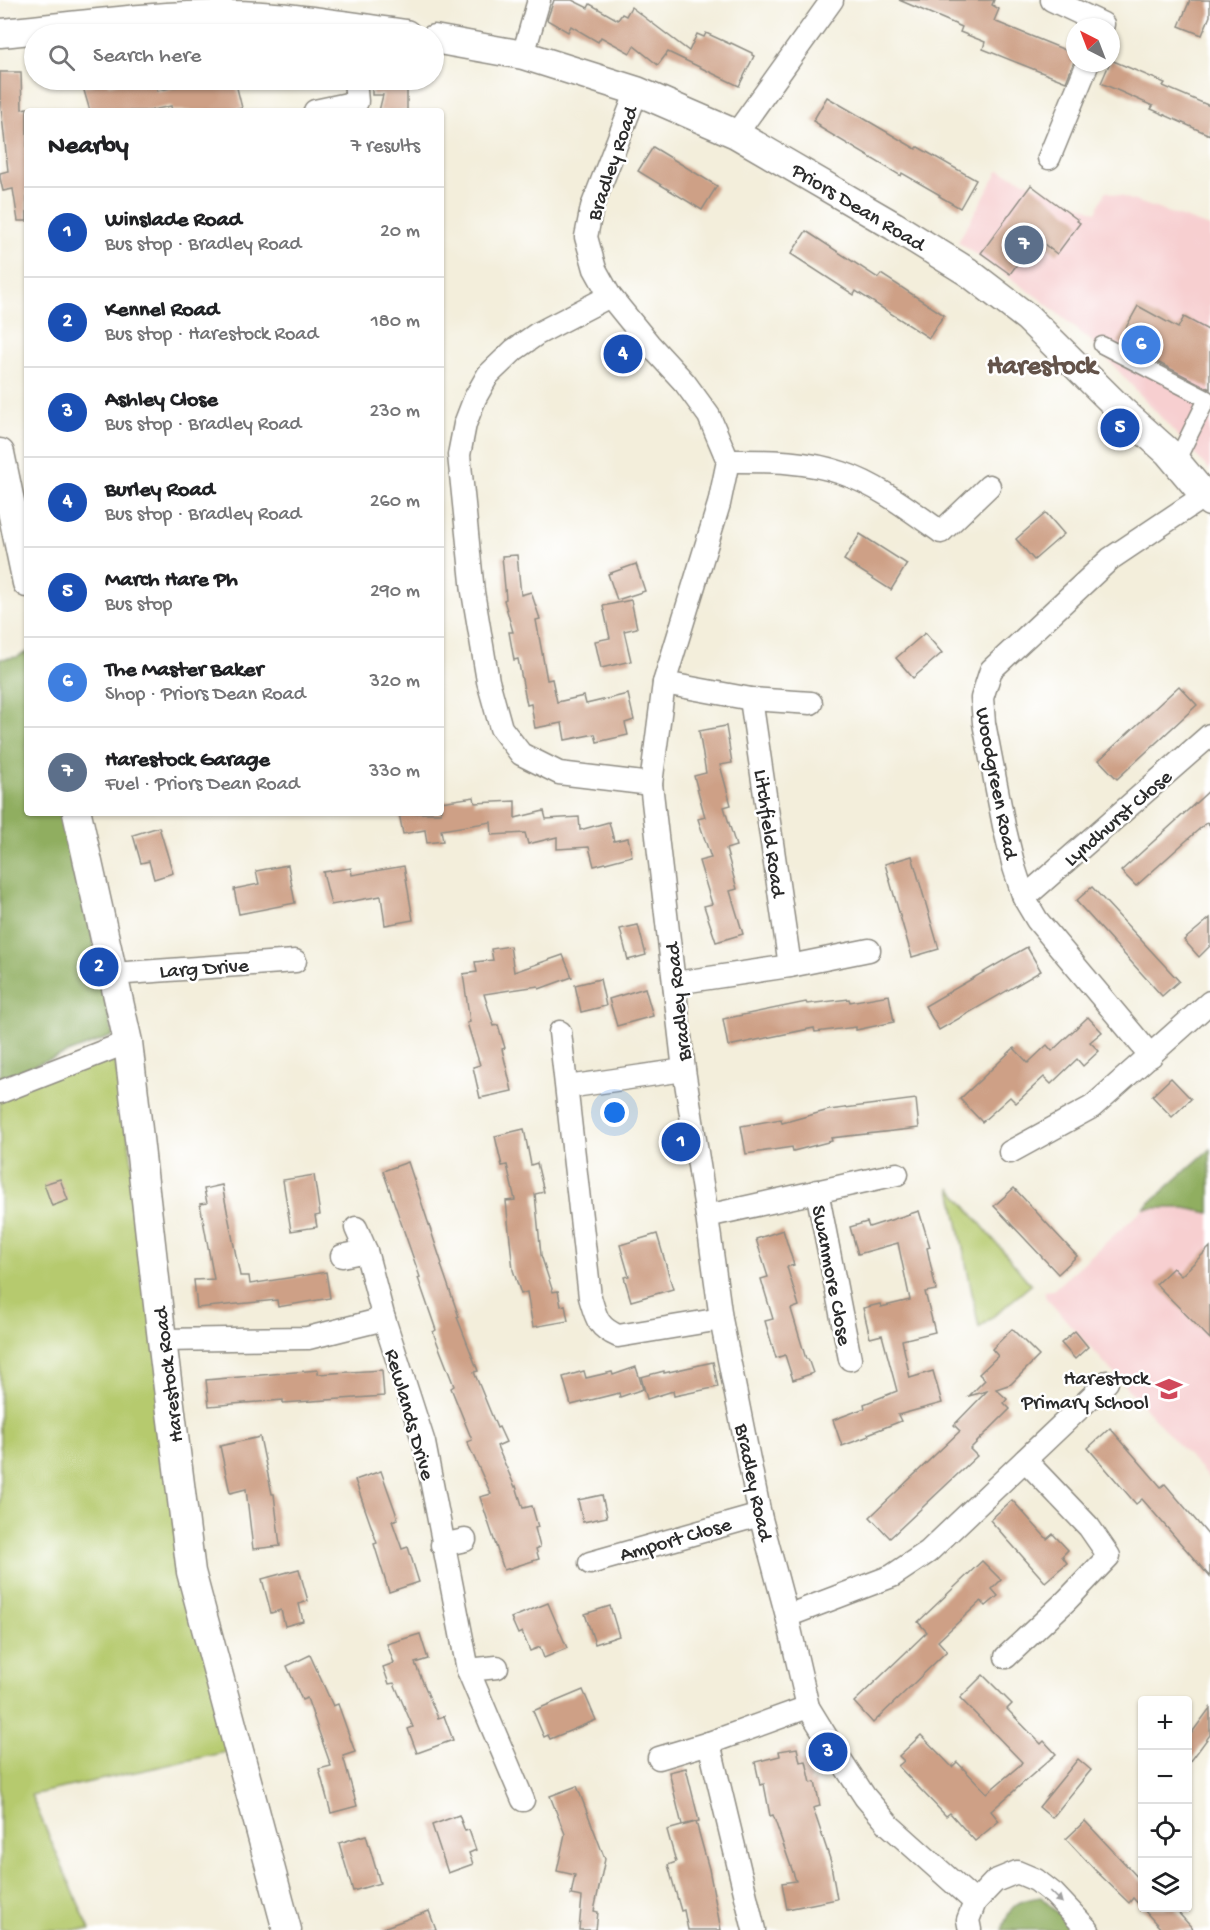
<!DOCTYPE html>
<meta charset="utf-8">
<style>
:root{--surface:#fff;--page:#f6f6f6;--text:#202124;--muted:#757577;--line:#e0e0e0;--accent:#0f766e}
body{margin:0;font-family:"Gochi Hand",sans-serif;background:var(--page);color:var(--text)}
.controls{position:absolute;right:18px;bottom:18px;display:grid;overflow:hidden;border-radius:6px;box-shadow:0 2px 4px #0004}
.controls button{width:54px;height:54px;display:grid;place-items:center;padding:0;border:0;border-bottom:2px solid var(--line);background:var(--surface);color:var(--text);font:30px sans-serif}
.compass{position:absolute;left:1066px;top:18px;width:54px;height:54px;border-radius:50%;background:var(--surface);box-shadow:0 2px 4px #0004;rotate:318deg}
.you{position:absolute;left:615px;top:1113px;width:21px;height:21px;margin:-15px;border:4px solid #fff;border-radius:50%;background:#1a73e8;box-shadow:0 0 0 9px #1a73e833}
.badge{display:grid;place-items:center;width:39px;height:39px;border-radius:50%;background:var(--accent);color:#fff;font-size:20px;font-weight:700}
.pin{position:absolute;translate:-50% -50%;border:3px solid #fff;box-shadow:0 2px 6px #0006}
.list{margin:0;padding:0;list-style:none}
h2{display:flex;justify-content:space-between;align-items:center;height:78px;margin:0;padding:0 24px;font-size:26px}
h2 small{font-size:20px;font-weight:400;color:var(--muted)}
.list li{display:grid;grid-template-columns:39px 1fr auto;gap:18px;align-items:center;box-sizing:border-box;height:90px;padding:0 24px;border-top:2px solid var(--line)}
.list b{display:block;font-size:22px;white-space:nowrap}
.list p{margin:0;font-size:20px;white-space:nowrap;color:var(--muted)}
.list em{font-size:20px;font-style:normal;color:var(--muted)}
.icon{flex:none;width:33px;height:33px;fill:none;stroke:currentColor;stroke-width:2;stroke-linecap:round;stroke-linejoin:round}
.map{position:relative;flex:none;width:1210px;height:1930px;overflow:hidden}
.search{position:absolute;background:var(--surface);box-shadow:0 2px 4px #0004;left:24px;top:24px;width:420px;height:66px;display:flex;align-items:center;gap:15px;box-sizing:border-box;padding:0 21px;border-radius:33px;color:var(--muted);font-size:22px}
.panel{position:absolute;background:var(--surface);box-shadow:0 2px 4px #0004;left:24px;top:108px;width:420px;height:708px;border-radius:6px}
.map>svg:first-child{display:block}
.built{fill:#f7cfd0}
.green{fill:#b6ca6e;stroke:#707a4c;stroke-width:1.5}
.forest{fill:#90ae61;stroke:#5e6c46;stroke-width:1.5}
.building{fill:#cea086}
.lines{fill:none;stroke-linecap:round;stroke-linejoin:round}
.pedestrian-casing{stroke:#8f8c83;stroke-width:19}
.minor-casing{stroke:#8f8c83;stroke-width:25}
.tertiary-casing{stroke:#8f8c83;stroke-width:31}
.pedestrian{stroke:#fff;stroke-width:16}
.minor{stroke:#fff;stroke-width:22}
.tertiary{stroke:#fff;stroke-width:28}
.oneway{fill:#a0a0a0}
.labels{text-anchor:middle;stroke-width:5;stroke-linejoin:round;paint-order:stroke}
.street-label{font-size:21px;fill:#2b2b2b;stroke:#fff}
.poi-label{font-size:21px;fill:#2b2b2b;stroke:#fff;text-anchor:end}
.district-label{font-size:27px;font-weight:bold;fill:#64544b;stroke:#fff}
</style>
<div class="map">
<svg width="1210" height="1930" viewBox="0 0 1210 1930">
<rect width="100%" height="100%" fill="#fff"/>
<filter id="ink" filterUnits="userSpaceOnUse"><feTurbulence type="fractalNoise" baseFrequency=".0167" numOctaves="2"/><feDisplacementMap in="SourceGraphic" scale="12" xChannelSelector="R" yChannelSelector="G"/><feConvolveMatrix kernelMatrix="1 2 1 2 8 2 1 2 1" color-interpolation-filters="sRGB"/></filter>
<filter id="wash" filterUnits="userSpaceOnUse"><feTurbulence type="fractalNoise" baseFrequency=".008" numOctaves="4" result="noise"/><feDisplacementMap in="SourceGraphic" scale="24" xChannelSelector="R" yChannelSelector="G"/><feGaussianBlur stdDeviation="1.35" result="paint"/><feColorMatrix in="noise" values="0 0 0 0 0 0 0 0 0 0 0 0 0 0 0 0 0 1.4 0 .05"/><feComposite in="paint" operator="in"/></filter>
<g filter="url(#wash)">
<rect width="100%" height="100%" fill="#f3eedb"/>
<g class="built">
<polygon points="999,170 1096,212 1106,191 1210,227 1210,471 1091,341 1040,299 958,242"/>
<polygon points="1210,1149 1210,1480 1046,1298 1044,1291 1053,1290"/>
</g>
<g class="green">
<polygon points="113,1048 162,1340 191,1572 240,1749 31,1795 90,1930 0,1930 0,1093"/>
<polygon points="951,1188 1031,1285 979,1328"/>
</g>
<g class="forest">
<polygon points="27,652 27,813 67,813 113,1036 0,1078 0,659 17,657"/>
<polygon points="1210,1149 1210,1213 1185,1208 1144,1208"/>
<path d="M1041 1897 1075 1930H1002C1010 1905 1016 1900 1041 1897Z"/>
</g>
<g id="blocks">
<g class="building">
<polygon points="554,0 572,0 588,8 590,4 618,20 622,14 626,16 631,7 689,51 697,34 704,37 706,33 730,44 731,43 752,53 752,55 754,56 739,86 668,52 658,65 634,46 630,53 601,37 598,42 571,26 568,32 547,20"/>
<polygon points="899,0 994,0 992,5 999,9 994,21 1075,54 1075,59 1066,82 983,49 985,42 960,32 962,27"/>
<polygon points="1190,0 1210,0 1210,16 1202,35 1179,26"/>
<polygon points="1111,60 1165,83 1163,86 1210,106 1210,135 1151,109 1153,106 1101,83"/>
<polygon points="0,72 21,72 22,109 27,108 27,221 18,221 13,189 3,191 0,178 0,173 8,171 0,98"/>
<polygon points="107,80 108,85 133,80 154,80 157,91 205,80 208,84 223,80 235,80 242,108 229,111 172,111 171,106 148,111 90,111 83,87"/>
<polygon points="372,80 407,80 407,111 379,111 383,95 372,95"/>
<polygon points="827,97 916,149 918,147 976,180 960,208 939,196 940,195 902,173 901,176 819,127 820,125 813,121"/>
<polygon points="653,147 717,186 702,210 638,171"/>
<polygon points="1031,185 1078,220 1077,221 1080,223 1057,254 1036,238 1010,274 981,253"/>
<polygon points="806,231 878,278 881,274 944,315 929,338 856,291 854,295 791,254"/>
<polygon points="1138,306 1178,328 1184,317 1210,331 1210,389 1118,342"/>
<polygon points="1046,513 1064,534 1034,560 1016,539"/>
<polygon points="860,534 907,564 891,590 844,560"/>
<polygon points="517,555 521,595 531,592 540,619 536,620 547,680 552,679 557,702 584,696 586,704 628,694 634,720 625,723 628,735 597,742 595,734 565,740 562,723 535,728 531,704 527,705 518,659 514,660 509,632 513,632 504,600 506,599 502,556"/>
<polygon points="636,564 645,591 617,600 608,574"/>
<polygon points="631,600 637,628 624,631 631,661 601,668 595,641 610,638 603,606"/>
<polygon points="925,633 942,653 913,678 896,658"/>
<polygon points="1179,686 1197,705 1117,779 1099,760"/>
<polygon points="726,726 732,763 720,765 731,805 724,807 736,846 726,849 737,889 730,891 743,934 716,942 704,906 712,904 699,861 711,858 698,819 705,817 694,776 706,773 699,731"/>
<polygon points="1210,790 1210,826 1207,822 1136,886 1121,871"/>
<polygon points="474,797 475,803 515,801 515,818 544,811 546,819 579,817 580,830 609,822 614,841 628,838 632,856 594,866 589,847 557,849 557,837 528,844 525,833 492,835 491,822 441,830 443,841 427,843 425,830 403,834 399,813 441,813 441,802"/>
<polygon points="159,827 173,873 154,879 149,861 141,863 133,835"/>
<polygon points="912,856 939,949 912,957 885,864"/>
<polygon points="288,865 295,903 239,914 234,889 259,884 256,871"/>
<polygon points="404,866 413,920 385,925 381,896 331,905 323,872 351,868 352,875"/>
<polygon points="1092,887 1179,981 1162,996 1076,901"/>
<polygon points="1210,918 1210,946 1199,957 1184,940"/>
<polygon points="638,925 646,955 628,960 620,929"/>
<polygon points="510,946 514,972 563,955 572,977 539,989 538,986 484,994 494,1026 498,1025 505,1048 502,1049 512,1091 480,1098 473,1067 480,1065 467,1023 470,1022 463,974 477,972 475,962 493,960 491,949"/>
<polygon points="1027,947 1041,971 939,1030 925,1006"/>
<polygon points="600,979 606,1006 581,1012 575,985"/>
<polygon points="645,988 653,1016 617,1026 609,999"/>
<polygon points="889,995 894,1022 856,1030 856,1027 815,1032 814,1028 728,1046 723,1019 806,1002 807,1004 849,999 850,1002"/>
<polygon points="1088,1017 1102,1032 1090,1042 1099,1051 1083,1066 1077,1059 1051,1084 1044,1077 1016,1103 1010,1097 982,1122 960,1099 1014,1048 1028,1063 1047,1045 1052,1051"/>
<polygon points="1171,1078 1191,1099 1172,1117 1152,1096"/>
<polygon points="916,1099 919,1128 831,1138 832,1141 793,1151 792,1147 746,1154 741,1126 781,1119 782,1123 829,1110"/>
<polygon points="524,1129 531,1165 537,1163 544,1192 535,1194 541,1255 553,1292 558,1291 561,1306 565,1305 568,1321 533,1327 527,1292 521,1294 513,1270 506,1201 515,1200 507,1165 502,1166 495,1136"/>
<polygon points="408,1162 442,1264 441,1265 459,1317 457,1317 478,1371 474,1372 497,1428 499,1427 506,1442 497,1446 515,1487 516,1486 523,1508 532,1506 538,1527 535,1528 540,1547 536,1549 539,1559 504,1570 480,1497 491,1494 467,1442 472,1440 451,1388 454,1386 433,1332 436,1330 418,1278 420,1277 383,1171"/>
<polygon points="314,1175 320,1215 315,1216 317,1227 291,1231 283,1180"/>
<polygon points="60,1179 68,1200 52,1206 44,1184"/>
<polygon points="222,1185 240,1276 249,1276 250,1284 326,1272 330,1298 278,1307 277,1300 197,1308 194,1280 214,1279 200,1204 207,1203 204,1189"/>
<polygon points="1014,1188 1077,1256 1058,1274 994,1206"/>
<polygon points="919,1211 930,1247 927,1248 936,1290 925,1292 935,1332 902,1340 910,1378 933,1371 942,1403 898,1415 901,1421 868,1434 869,1436 842,1446 833,1420 865,1408 864,1404 897,1391 882,1335 870,1338 863,1308 880,1304 881,1307 910,1300 898,1243 858,1254 850,1227 867,1222 869,1227"/>
<polygon points="783,1230 794,1265 787,1267 799,1306 791,1309 806,1359 808,1359 813,1373 793,1380 785,1355 776,1358 765,1321 773,1319 761,1279 768,1277 756,1239"/>
<polygon points="657,1234 673,1289 631,1301 624,1277 629,1276 620,1245"/>
<polygon points="1210,1247 1210,1339 1156,1284 1173,1268 1181,1276"/>
<polygon points="1012,1329 1039,1356 1011,1384 996,1389 1007,1399 1004,1403 1010,1409 970,1449 977,1456 890,1538 870,1517 960,1431 954,1425 987,1391 969,1396 985,1380 979,1374 998,1356 992,1349"/>
<polygon points="1075,1331 1088,1347 1075,1359 1061,1343"/>
<polygon points="713,1362 718,1387 674,1396 673,1391 647,1399 641,1377 664,1371 664,1373"/>
<polygon points="636,1367 643,1389 620,1397 619,1393 571,1405 563,1377 584,1371 586,1378 612,1372 613,1375"/>
<polygon points="318,1370 318,1374 382,1370 384,1396 283,1403 283,1400 209,1406 206,1380"/>
<polygon points="1110,1428 1161,1487 1165,1484 1210,1537 1210,1577 1142,1499 1136,1504 1088,1448"/>
<polygon points="260,1437 272,1494 274,1494 280,1546 253,1549 246,1489 230,1493 220,1446"/>
<polygon points="381,1471 398,1519 392,1521 402,1549 408,1547 419,1582 389,1592 374,1544 377,1543 355,1480"/>
<polygon points="602,1495 607,1517 583,1522 578,1500"/>
<polygon points="1012,1500 1047,1539 1053,1534 1068,1550 1062,1556 1067,1563 1045,1582 990,1520"/>
<polygon points="982,1561 1001,1580 992,1589 998,1596 986,1606 981,1601 938,1641 947,1651 873,1723 854,1702 927,1632 918,1622"/>
<polygon points="299,1569 308,1601 299,1604 303,1621 285,1626 281,1610 271,1613 262,1579"/>
<polygon points="548,1603 567,1648 544,1658 540,1647 530,1651 522,1632 518,1634 511,1618"/>
<polygon points="610,1606 619,1636 595,1644 585,1614"/>
<polygon points="420,1634 428,1659 415,1663 438,1718 444,1716 453,1740 417,1753 408,1729 413,1727 394,1683 389,1684 383,1667 394,1663 387,1644"/>
<polygon points="310,1655 333,1706 338,1704 355,1752 343,1756 357,1806 331,1813 319,1769 331,1766 307,1698 302,1700 287,1666"/>
<polygon points="983,1675 1012,1704 1007,1709 1041,1744 1044,1741 1056,1754 991,1811 999,1821 975,1841 950,1813 946,1816 898,1766 904,1761 899,1756 921,1735 952,1767 957,1762 987,1793 1020,1765 1022,1762 960,1698"/>
<polygon points="583,1690 596,1720 550,1739 548,1735 544,1737 533,1711"/>
<polygon points="1210,1708 1210,1735 1188,1765 1188,1738"/>
<polygon points="797,1748 800,1762 806,1761 811,1783 815,1782 820,1806 813,1808 832,1865 831,1865 837,1899 787,1909 782,1883 796,1881 773,1815 770,1816 764,1784 760,1785 755,1762 780,1756 779,1751"/>
<polygon points="1078,1759 1091,1770 1052,1818 1039,1807"/>
<polygon points="686,1768 699,1821 682,1825 669,1772"/>
<polygon points="577,1786 605,1859 594,1911 598,1912 596,1930 579,1930 582,1897 571,1895 575,1875 557,1871 565,1834 550,1796"/>
<polygon points="459,1815 465,1831 469,1830 476,1850 469,1853 473,1864 448,1873 432,1825"/>
<polygon points="1085,1821 1143,1883 1143,1908 1174,1908 1194,1930 1162,1930 1133,1898 1129,1903 1095,1870 1066,1839"/>
<polygon points="696,1822 709,1869 721,1930 688,1930 684,1910 681,1911 668,1865 676,1862 667,1830"/>
<polygon points="366,1835 380,1883 353,1891 339,1843"/>
<polygon points="429,1911 436,1930 383,1930 383,1928"/>
</g>
</g>
</g>
<g filter="url(#ink)">
<use href="#blocks" fill-opacity="0" stroke="#8f8c83" stroke-width="1.5"/>
<g class="lines">
<g class="pedestrian-casing">
<polyline id="pedestrian" points="1102,345 1207,399 1176,462"/>
</g>
<g class="minor-casing">
<g id="minor">
<polyline points="1052,0 1103,24 1102,27"/>
<polyline points="523,55 539,0"/>
<polyline points="637,91 592,207 586,237 595,269 610,296 649,344 685,383 709,416 728,461 719,504 664,683 651,784 684,1070 707,1216 721,1319 760,1515 787,1616 808,1707 835,1751 865,1797 889,1825 975,1902"/>
<polyline points="315,111 357,102 355,80"/>
<polyline points="736,134 832,0"/>
<polyline points="1049,158 1088,63"/>
<polyline points="610,296 537,334 514,350 488,375 475,398 465,424 459,455 473,592 488,681 501,728 521,754 559,773 651,784"/>
<path d="M728 461C766 461 805 460 842 473 878 485 910 510 941 532L989 486"/>
<polyline points="664,683 751,699 811,703"/>
<polyline points="751,699 790,966"/>
<polyline points="1024,898 1210,735"/>
<polyline points="113,974 295,961"/>
<polyline points="675,983 790,966 869,950"/>
<path d="M560 1032 590 1297C596 1317 597 1327 618 1336L721 1319"/>
<polyline points="1151,1056 1037,920 1024,898 1014,867 1004,826 984,723 982,698 991,670 1110,559 1204,496"/>
<polyline points="567,1087 684,1070"/>
<polyline points="0,1092 128,1042"/>
<polyline points="1010,1152 1092,1107 1210,1002"/>
<polyline points="817,1191 850,1359"/>
<polyline points="707,1216 897,1174"/>
<polyline points="356,1228 366,1251 384,1319 424,1443 468,1670 523,1800"/>
<polyline points="342,1256 366,1251"/>
<polyline points="162,1340 308,1338 384,1319"/>
<polyline points="442,1545 465,1540"/>
<polyline points="590,1563 760,1515"/>
<polyline points="787,1616 892,1576 928,1552 1107,1382"/>
<polyline points="1006,1657 1067,1600 1109,1556 1089,1527 1025,1460"/>
<polyline points="468,1670 497,1667"/>
<polyline points="709,1743 754,1930"/>
<polyline points="659,1758 709,1743 808,1707"/>
<polyline points="970,1930 968,1920 975,1902 995,1881 1017,1872 1036,1880 1054,1894 1088,1930"/>
</g>
</g>
<g class="tertiary-casing">
<g id="tertiary">
<path d="M0 33C76 26 151 15 228 15 287 15 347 26 406 34"/>
<polyline points="434,39 523,55 637,91 736,134 894,226 968,272 1028,318 1121,410 1168,452 1210,502"/>
<polyline points="0,453 27,583"/>
<polyline points="77,813 128,1042 162,1340 191,1572 287,1930"/>
</g>
</g>
<use href="#pedestrian" class="pedestrian"/>
<use href="#minor" class="minor"/>
<use href="#tertiary" class="tertiary"/>
</g>
<defs><path id="oneway-solid" d="M-6-.8H1V-3.2L6.5 0L1 3.2V.8H-6Z" transform="scale(1.5)"/></defs>
<use class="oneway" href="#oneway-solid" transform="translate(1056 1897) rotate(44)"/>
</g>
<defs>
<g id="school-bare" transform="scale(2.07)"><path d="M0-5L7-2L0 1L-7-2ZM-4 1L0 2.5L4 1V4Q0 6-4 4Z" fill="#d1495b" stroke="#fff" stroke-width="2.5" paint-order="stroke"/></g>
</defs>
<g fill-rule="evenodd">
<use href="#school-bare" x="1169" y="1389"/>
</g>
<g class="labels">
<g class="street-label">
<text transform="translate(611 163) rotate(-71)" y="7">Bradley Road</text>
<text transform="translate(859 206) rotate(31)" y="7">Priors Dean Road</text>
<text transform="translate(998 783) rotate(79)" y="7">Woodgreen Road</text>
<text transform="translate(1117 817) rotate(-41)" y="7">Lyndhurst Close</text>
<text transform="translate(771 833) rotate(82)" y="7">Litchfield Road</text>
<text transform="translate(204 967) rotate(-4)" y="7">Larg Drive</text>
<text transform="translate(677 1002) rotate(-96)" y="7">Bradley Road</text>
<text transform="translate(833 1275) rotate(79)" y="7">Swanmore Close</text>
<text transform="translate(167 1375) rotate(-97)" y="7">Harestock Road</text>
<text transform="translate(411 1414) rotate(74)" y="7">Rewlands Drive</text>
<text transform="translate(755 1482) rotate(78)" y="7">Bradley Road</text>
<text transform="translate(675 1538) rotate(-16)" y="7">Amport Close</text>
</g>
<g class="poi-label">
<text x="1149" y="1384">Harestock<tspan x="1149" dy="24">Primary School</tspan></text>
</g>
<g class="district-label">
<text x="1042" y="373">Harestock</text>
</g>
</g>
</svg>
<div class="controls">
<button>+</button>
<button>−</button>
<button><svg class="icon" aria-label="locate" viewBox="0 0 24 24"><circle cx="12" cy="12" r="6"/><path d="M12 2v4M12 18v4M2 12h4M18 12h4"/></svg></button>
<button><svg class="icon" aria-label="layers" viewBox="0 0 24 24"><path d="M12 4l9 5-9 5-9-5zM3 14l9 5 9-5"/></svg></button>
</div>
<svg class="compass" viewBox="-18 -18 36 36"><path d="M0-13l5 13h-10z" fill="#e53935"/><path d="M0 13l5-13h-10z" fill="#757577"/></svg>
<div class="you"></div>
<div class="pin badge" style="left:681px;top:1142px;background:#1a4fb4">1</div>
<div class="pin badge" style="left:99px;top:967px;background:#1a4fb4">2</div>
<div class="pin badge" style="left:828px;top:1752px;background:#1a4fb4">3</div>
<div class="pin badge" style="left:623px;top:354px;background:#1a4fb4">4</div>
<div class="pin badge" style="left:1120px;top:428px;background:#1a4fb4">5</div>
<div class="pin badge" style="left:1141px;top:345px;background:#3f7fe0">6</div>
<div class="pin badge" style="left:1024px;top:245px;background:#5c6f8a">7</div>
<div class="search"><svg class="icon" aria-label="search" viewBox="0 0 24 24"><circle cx="10" cy="10" r="6"/><path d="M15 15l6 6"/></svg>Search here</div>
<section class="panel">
<h2>Nearby<small>7 results</small></h2>
<ul class="list">
<li><span class="badge" style="background:#1a4fb4">1</span><div><b>Winslade Road</b><p>Bus stop · Bradley Road</p></div><em>20 m</em></li>
<li><span class="badge" style="background:#1a4fb4">2</span><div><b>Kennel Road</b><p>Bus stop · Harestock Road</p></div><em>180 m</em></li>
<li><span class="badge" style="background:#1a4fb4">3</span><div><b>Ashley Close</b><p>Bus stop · Bradley Road</p></div><em>230 m</em></li>
<li><span class="badge" style="background:#1a4fb4">4</span><div><b>Burley Road</b><p>Bus stop · Bradley Road</p></div><em>260 m</em></li>
<li><span class="badge" style="background:#1a4fb4">5</span><div><b>March Hare Ph</b><p>Bus stop</p></div><em>290 m</em></li>
<li><span class="badge" style="background:#3f7fe0">6</span><div><b>The Master Baker</b><p>Shop · Priors Dean Road</p></div><em>320 m</em></li>
<li><span class="badge" style="background:#5c6f8a">7</span><div><b>Harestock Garage</b><p>Fuel · Priors Dean Road</p></div><em>330 m</em></li>
</ul>
</section>
</div>
